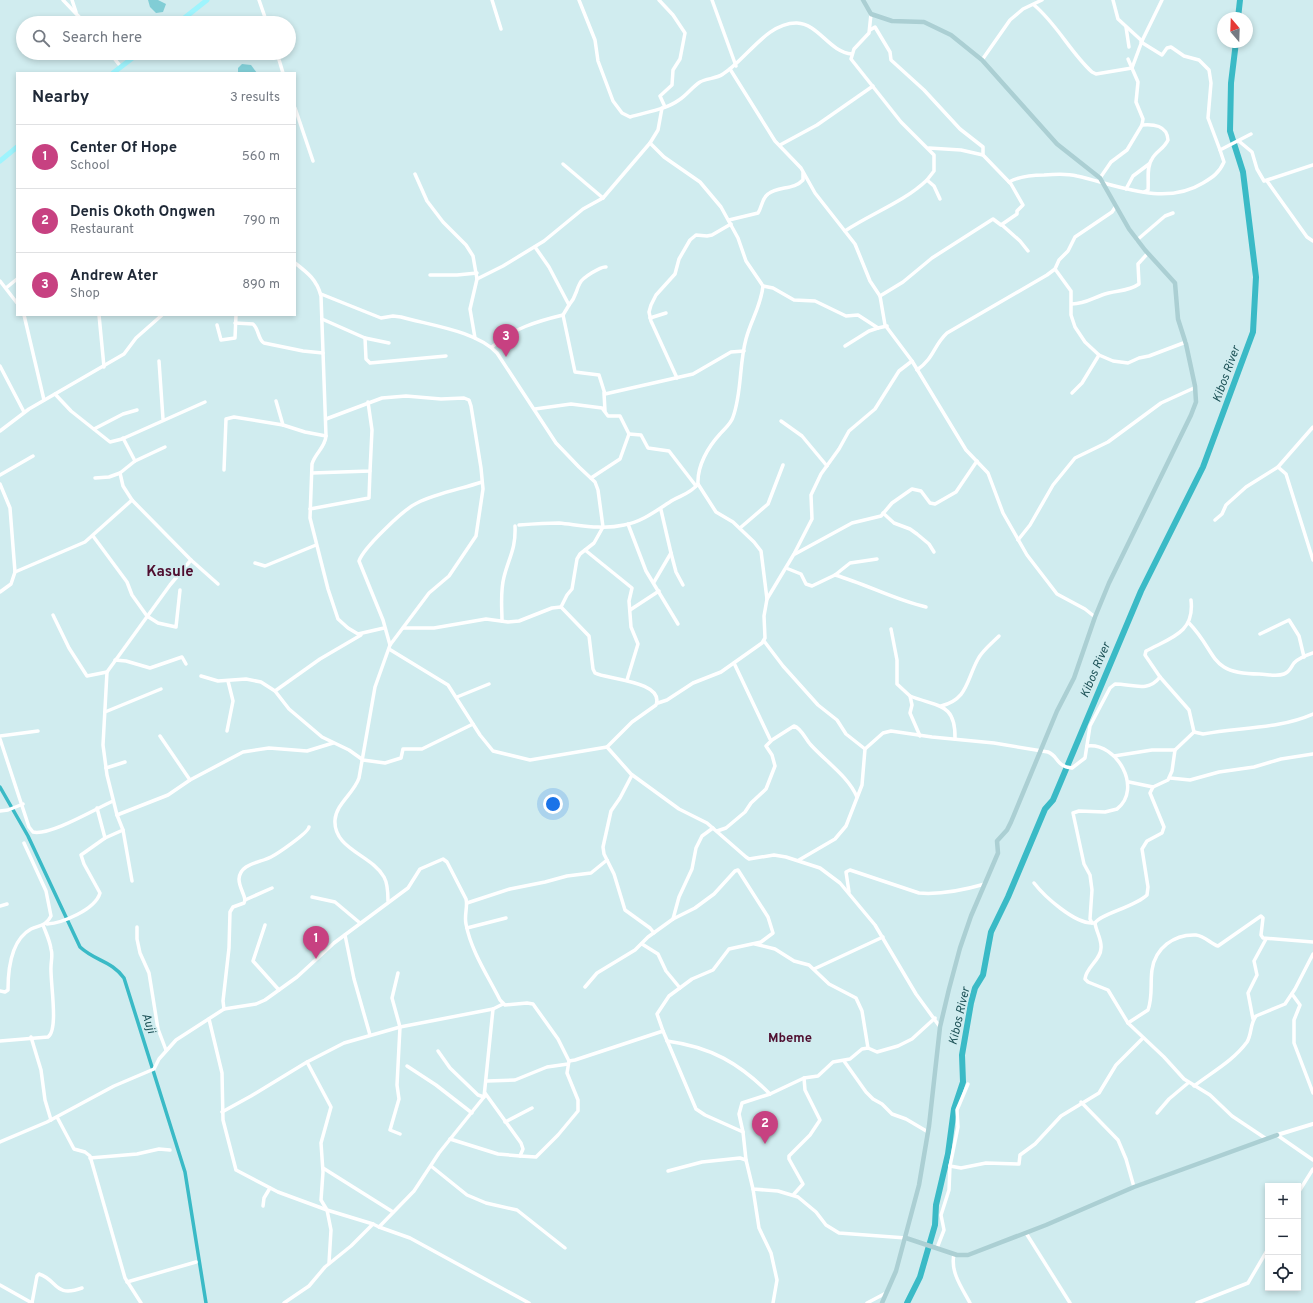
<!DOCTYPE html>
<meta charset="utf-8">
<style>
:root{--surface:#fff;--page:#f2f2f3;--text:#1f2937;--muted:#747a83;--line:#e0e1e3;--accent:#c74181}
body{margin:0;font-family:Overpass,sans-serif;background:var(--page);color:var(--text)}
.controls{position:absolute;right:12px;bottom:12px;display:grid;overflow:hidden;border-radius:0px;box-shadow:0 2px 6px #0003}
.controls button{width:36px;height:36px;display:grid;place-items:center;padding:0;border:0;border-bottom:1px solid var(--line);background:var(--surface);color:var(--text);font:20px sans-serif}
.compass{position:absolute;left:1217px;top:12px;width:36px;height:36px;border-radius:50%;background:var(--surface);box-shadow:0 2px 6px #0003;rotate:341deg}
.you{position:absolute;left:553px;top:804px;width:14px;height:14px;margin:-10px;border:3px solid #fff;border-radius:50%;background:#1a73e8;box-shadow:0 0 0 6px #1a73e833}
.badge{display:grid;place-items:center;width:26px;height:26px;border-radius:50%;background:var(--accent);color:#fff;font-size:13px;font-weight:700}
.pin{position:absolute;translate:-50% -33px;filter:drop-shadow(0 1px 2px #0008)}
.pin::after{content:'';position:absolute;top:21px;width:14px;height:12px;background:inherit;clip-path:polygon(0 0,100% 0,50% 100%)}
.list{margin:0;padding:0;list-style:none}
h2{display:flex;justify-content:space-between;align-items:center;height:52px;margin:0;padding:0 16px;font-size:17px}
h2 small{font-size:13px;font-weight:400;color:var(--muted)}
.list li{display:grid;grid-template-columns:26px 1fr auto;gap:12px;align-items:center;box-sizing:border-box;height:64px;padding:0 16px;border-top:1px solid var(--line)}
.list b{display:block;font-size:15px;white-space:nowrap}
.list p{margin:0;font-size:13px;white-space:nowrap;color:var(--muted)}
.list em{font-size:13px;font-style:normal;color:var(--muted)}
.icon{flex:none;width:22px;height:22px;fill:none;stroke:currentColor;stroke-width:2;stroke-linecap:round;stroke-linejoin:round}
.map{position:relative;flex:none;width:1313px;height:1303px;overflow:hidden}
.search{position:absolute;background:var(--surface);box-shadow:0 2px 6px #0003;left:16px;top:16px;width:280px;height:44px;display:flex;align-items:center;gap:10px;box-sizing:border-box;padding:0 14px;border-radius:22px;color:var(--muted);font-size:15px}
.panel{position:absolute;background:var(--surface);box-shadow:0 2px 6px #0003;left:16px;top:72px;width:280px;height:244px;border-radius:0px}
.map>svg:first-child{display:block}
.green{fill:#81cdd5}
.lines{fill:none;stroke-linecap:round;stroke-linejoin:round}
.canal{stroke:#3abac6;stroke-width:3.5}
.river{stroke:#3abac6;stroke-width:6}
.minor{stroke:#fff;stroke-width:3.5}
.tertiary{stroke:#fff;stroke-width:4}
.secondary{stroke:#abcfd3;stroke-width:4.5}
.primary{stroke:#9ef4fd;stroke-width:5}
.labels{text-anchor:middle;stroke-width:3.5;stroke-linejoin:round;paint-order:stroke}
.water-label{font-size:12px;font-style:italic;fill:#1c5156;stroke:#d0ecef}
.quarter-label{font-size:13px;font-weight:bold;fill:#4f0e2f;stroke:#d0ecef}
.district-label{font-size:15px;font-weight:bold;fill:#4f0e2f;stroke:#d0ecef}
</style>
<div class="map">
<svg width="1313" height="1303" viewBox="0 0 1313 1303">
<rect width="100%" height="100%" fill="#d0ecef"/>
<g class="green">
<polygon points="148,0 158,0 166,4 163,12 156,13 150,7"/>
<polygon points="242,64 251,65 257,73 238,73 238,68"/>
</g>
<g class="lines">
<path class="canal" d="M0 787 28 836 80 947C95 961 112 961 124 978L185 1172 206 1303"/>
<g class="river">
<polyline points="1238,18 1240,0"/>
<polyline points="907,1303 920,1277 935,1225 936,1205 948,1154 954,1109 963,1082 962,1055 971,1003 975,988 983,975 991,932 1008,897 1045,809 1053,800 1141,591 1203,467 1253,332 1256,277 1243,172 1230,131 1231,83 1236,42"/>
</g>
<g class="minor">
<polyline points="63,0 85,23"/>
<polyline points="72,0 76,12"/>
<polyline points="259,0 267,23"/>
<polyline points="492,0 501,29"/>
<path d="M579 0 595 40 598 61 613 101 622 113 630 117C646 112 665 110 679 100 687 95 692 87 700 82 707 78 716 79 723 74 746 60 767 22 797 23 819 24 829 52 852 54"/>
<polyline points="659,0 673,15 685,33 680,59 673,70 672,85 660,96 665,107"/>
<polyline points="712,0 736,66"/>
<polyline points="1113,0 1118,19 1142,41"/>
<path d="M1034 5C1057 24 1070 52 1092 72L1096 74 1132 68"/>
<polyline points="871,14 869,33 854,49 851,59 901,122 934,155 934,171 927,180"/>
<polyline points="1126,27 1129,47"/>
<polyline points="870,30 875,27 890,52 891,60 924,90 960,129 983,147 983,155 1011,184 1023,205 1017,211 1017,214 1001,225 993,219 932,258 903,282 880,296"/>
<polyline points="1141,42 1162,55 1167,48 1171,47 1184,56 1199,60 1209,70 1211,83 1208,118 1220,150"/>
<polyline points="110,53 121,67"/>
<polyline points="277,53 283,73"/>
<polyline points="982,60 1010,20 1023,9 1042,0"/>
<polyline points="1132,68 1142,41 1162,0"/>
<polyline points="730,69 775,141 801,168 815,193 855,244 870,281 880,296 885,325 912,361 966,450 988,473 1003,513 1027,555 1057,594 1085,609 1095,617"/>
<polyline points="295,108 313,161"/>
<path d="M1142 125C1153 124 1167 125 1168 140 1164 149 1156 151 1152 159 1146 167 1149 181 1148 190L1144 192"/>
<polyline points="1240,142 1252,152 1257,169 1264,181 1313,165"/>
<path d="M650 143 664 157 700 182 721 207 738 238 746 261 763 286C761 306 751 320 746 339 739 364 742 393 733 417 731 424 724 429 720 434 708 447 697 466 698 484L716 512 733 522 754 542 761 551 767 599 764 616 765 638 762 643 721 672 693 683 667 700 658 703"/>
<polyline points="780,145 817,125 873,86"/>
<polyline points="929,148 961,150 983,155"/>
<polyline points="563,164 603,198 650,143 658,130 662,108"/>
<polyline points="415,174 427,201 443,222 466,245 473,256 477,279 470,309 475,338"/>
<polyline points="1100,178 1111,162 1127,150 1142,125 1143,119 1136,102 1138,82 1128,59"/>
<polyline points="1267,181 1307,237 1313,241"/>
<path d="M1009 182C1020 176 1031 175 1044 175 1055 174 1066 173 1077 176 1117 185 1164 207 1203 183 1213 177 1219 173 1224 162L1220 150 1251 134"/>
<polyline points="1126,189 1133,176 1149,164"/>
<path d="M729 220 758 213C762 207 762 198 768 194 778 186 794 190 803 180V173"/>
<polyline points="1002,225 1020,241 1028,251"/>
<path d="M845 231C872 213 904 202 927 180L934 186 940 199"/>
<polyline points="1137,240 1165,216 1173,213"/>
<polyline points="535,247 549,267 569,305 563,315 575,372 599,375 605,394 693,374 731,352 744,351"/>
<path d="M295 263C308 273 317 280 321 296L326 436C325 448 315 453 312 464L310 518 328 589 338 619 348 628 358 634 384 628"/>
<polyline points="1055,269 1071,291 1071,315 1075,327 1085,342 1099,355 1113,361 1128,363 1139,358 1149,356 1186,342"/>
<polyline points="430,275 457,275 477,273"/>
<polyline points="477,279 503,266 544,241 583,209 603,198"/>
<polyline points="0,281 17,303"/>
<polyline points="763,286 773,288 794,300 815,301 846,316 858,315 878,328 887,326"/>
<polyline points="6,288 17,279"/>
<path d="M321 294 381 318 393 316 401 317C429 325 477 331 497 353L556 443 579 467 595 482 598 490 603 527 594 543 580 554 577 559 572 589 567 595 561 607"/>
<path d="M1072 304C1084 304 1091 299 1102 295 1115 290 1128 292 1139 284L1138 264 1148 253"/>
<path d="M569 305C577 296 575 292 580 283 582 278 601 266 606 267"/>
<polyline points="24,315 44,400"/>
<polyline points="99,315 104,367"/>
<polyline points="650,318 666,313"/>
<polyline points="322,319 365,338 389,343"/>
<path d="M235 323 253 324C259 329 258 340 264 343L303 351 323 353"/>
<polyline points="217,325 221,340 235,338 236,315"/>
<polyline points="365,338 366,359 370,363 446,356"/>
<polyline points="845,346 869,331 878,328"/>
<path d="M492 347C511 329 538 321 563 315"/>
<polyline points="159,361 163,419"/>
<polyline points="0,366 24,412"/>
<path d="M917 370C935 357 933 346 947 333L1047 275 1055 269 1059 260 1068 251 1075 237 1112 212 1116 206"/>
<polyline points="677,378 651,321 649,312 651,305 656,295 675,274 679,259 690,240 696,235 707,236 712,235 731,224"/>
<polyline points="604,393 605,411"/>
<polyline points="1072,393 1082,383 1099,355"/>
<polyline points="55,394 71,411 110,442 122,439 205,402"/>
<polyline points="276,401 283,425 305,432 326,436"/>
<polyline points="535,409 571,404 602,408 608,416 620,416 629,434 620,459 591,478"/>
<polyline points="326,419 382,398 406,396 441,399 464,398 469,400 471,406 481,468 483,489 476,536 449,576 429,593 390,645"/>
<polyline points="781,421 802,436 827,466"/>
<polyline points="94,429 123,414 137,410"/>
<polyline points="0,431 29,409 124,354 136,338 162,315"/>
<polyline points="629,434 641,435 648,448 669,451 696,486"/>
<polyline points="123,438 135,461 120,473 123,486 132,500 191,560 170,585 107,672 103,745 107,775 117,815 123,830 132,881"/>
<polyline points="135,461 165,447"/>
<polyline points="1278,467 1286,474 1313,560"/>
<polyline points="224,470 226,419 234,417 283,425"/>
<polyline points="312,473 370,471 372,430 368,402"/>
<polyline points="0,475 33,456"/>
<polyline points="95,478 109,477 120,473"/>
<polyline points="0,484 10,508 15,572 11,584 0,592"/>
<polyline points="310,509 369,498 370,471"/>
<polyline points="883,513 894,523 910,529 917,534 929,544 934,552"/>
<polyline points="1215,520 1222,514 1226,505 1246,487 1278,467 1313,427"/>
<polyline points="628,524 646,571 678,624"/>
<path d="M519 525C532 524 546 523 559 523 580 525 602 530 624 525 642 522 657 510 673 500 682 495 691 493 698 484"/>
<polyline points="740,528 768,504 783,465"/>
<polyline points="93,536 127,582 132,595 147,616 158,623 176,627 180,590"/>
<polyline points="1018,540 1030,525 1053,485 1075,458 1108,442 1161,403 1194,388"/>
<polyline points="585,550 632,588 629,601 631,627 638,644 627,680"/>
<polyline points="671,553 676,572 683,585"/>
<polyline points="795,554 852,523 881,516 892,503 912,489 921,491 930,503 935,504 956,492 977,461"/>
<polyline points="191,560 218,584"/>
<polyline points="255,563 265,566 316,545"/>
<polyline points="786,568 801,574 806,584 812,586 835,575 850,563 877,559"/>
<polyline points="15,572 85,542 132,500"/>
<path d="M835 575C866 584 895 600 926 607"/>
<polyline points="654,582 671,553 661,510"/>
<polyline points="767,599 794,554 812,519 811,495 821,474 839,449 849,431 875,409 899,371 912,361"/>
<polyline points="630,610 659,591"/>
<polyline points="53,615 69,648 87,676 107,672"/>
<path d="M502 621C502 607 500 592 504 577 509 557 516 549 515 526"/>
<path d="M1189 623C1218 653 1208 674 1259 674 1267 674 1276 677 1284 674 1290 672 1291 667 1294 663 1299 658 1307 655 1313 653"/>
<path d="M403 628H434L486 619 508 622 519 621 552 608 561 607 589 636 593 669 595 673C605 679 665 681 656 705L632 722 607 747 631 774 679 809 707 823 746 857 749 859 774 855 786 857 820 868 840 883 875 925 916 994 940 1027"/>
<polyline points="891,629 897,660 897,684 910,696 912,705 910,713 920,736"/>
<polyline points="1260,634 1289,620 1299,636 1304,657"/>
<polyline points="764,641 783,666 818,705 837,720 846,734 865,749"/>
<polyline points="389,649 448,685 480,735 493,751 530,760 607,747"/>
<polyline points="115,660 126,661 150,668 182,657 186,664"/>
<polyline points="734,663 770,739"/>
<polyline points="201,676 218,681 246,679 261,682 275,691 289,709 322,737 349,750 363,760 385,763 401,758 403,749 422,749 473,724"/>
<polyline points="275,691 320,659 361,635"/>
<path d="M910 696C937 707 956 702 955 739"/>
<polyline points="457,697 489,684"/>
<path d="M941 706C968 699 966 681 978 659 982 651 992 643 999 636"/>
<polyline points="105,712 161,689"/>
<polyline points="227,731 233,701 228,681"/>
<path d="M1194 732 1203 734C1240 727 1279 729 1313 714"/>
<polyline points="0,736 38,731"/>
<polyline points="160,736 190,780"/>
<path d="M0 739 29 827 33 832C50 836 95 809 113 801"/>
<path d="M1087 746C1117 742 1143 789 1117 809L1105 812 1079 811 1073 813 1084 864 1090 875 1092 890 1090 919 1092 923H1095C1096 931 1102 940 1101 948 1101 960 1086 967 1085 979L1088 982 1108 990 1128 1023 1164 1057 1184 1079 1210 1095 1232 1116 1265 1138"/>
<polyline points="1114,756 1152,750 1175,750"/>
<polyline points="106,768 125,762"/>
<polyline points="632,775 620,798 611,811 603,847 604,854 614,874 625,910 650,928 654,933"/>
<polyline points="1170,778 1190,780 1219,772 1254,767 1281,759 1313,754"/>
<path d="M1129 782 1153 787 1168 780 1172 771 1175 750 1194 732 1189 710 1160 677 1145 655 1146 651C1170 638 1195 633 1191 600"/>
<polyline points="97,808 105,838"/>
<polyline points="0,811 8,810 23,804"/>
<polyline points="117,815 168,795 190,780 243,752 269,748 307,751 333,743"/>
<path d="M717 831 726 828 745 812 751 803 766 789 775 766 772 755 766 746 772 740 794 726C801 728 805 738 810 744 825 761 848 776 857 797"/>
<path d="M799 860 835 839 846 826 862 785 865 749 883 733 891 731 932 737 994 743 1048 752C1059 756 1055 766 1072 768L1085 758 1090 726 1110 688 1115 684C1132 684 1148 693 1160 677"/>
<path d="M1034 883C1045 897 1074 923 1092 923"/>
<path d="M849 892 846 872 850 870 919 893C942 895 964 890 985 884"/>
<polyline points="312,897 335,902 360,923"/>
<polyline points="245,900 272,888"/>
<path d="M388 901C388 893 388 884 384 877 372 855 333 849 335 820 336 804 354 793 359 778L375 687 390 645 383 620 359 561C363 548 404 509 417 503 437 493 461 489 482 482"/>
<polyline points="467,903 510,889 545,882 567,876 591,873 607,860"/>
<polyline points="0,906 7,904"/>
<polyline points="673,919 679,897 692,869 696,848 702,836 713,828"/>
<path d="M1095 923C1100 914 1135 907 1147 895L1148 887 1142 849 1147 841 1162 833 1164 827 1150 793 1153 787"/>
<path d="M47 924C62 923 95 910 100 893L84 864 81 855 105 838 123 830"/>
<polyline points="265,925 253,961 279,990"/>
<polyline points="137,927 137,939 140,953 149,973 158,1029 166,1050"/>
<polyline points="467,928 506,918"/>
<polyline points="345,935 354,979 370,1035"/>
<polyline points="642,944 658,954 666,971 680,988"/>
<polyline points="755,944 775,949 794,961 809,965 829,984 856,998 862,1011 868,1048"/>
<polyline points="814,969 883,937"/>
<polyline points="398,973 392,998 400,1027 397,1085 399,1099 390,1130 400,1134"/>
<polyline points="585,987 597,973 635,950 648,937 673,919 695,908 714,894 735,871 738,870 768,917 773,933 761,942 729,949 713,970 692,979 669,996 657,1014 663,1031"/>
<path d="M0 991 5 992 8 990C8 970 11 940 31 929 40 925 46 926 51 916L46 891 24 843"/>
<polyline points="1292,994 1300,1005 1294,1020 1294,1043 1313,1093"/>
<path d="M224 1009 223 1001 229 948 230 912 233 907 244 903 245 900C244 893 239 887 239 879 240 863 260 863 271 857 277 854 308 833 309 827"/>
<polyline points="209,1019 222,1073 223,1120 236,1170 278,1192 327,1210 373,1224"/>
<polyline points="1253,1019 1248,993 1257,975 1254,961 1266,939"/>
<path d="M1128 1023 1148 1010C1153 996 1150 984 1152 970 1155 948 1174 934 1196 935 1205 936 1211 944 1218 946L1261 916 1263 918 1261 935 1263 938 1313 942"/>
<polyline points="31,1037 41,1070 45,1100 51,1120"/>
<path d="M0 1041 48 1037C59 1030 50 981 51 967 51 961 53 955 51 949 50 941 46 933 43 925"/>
<path d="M667 1041C711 1047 739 1063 770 1094"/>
<polyline points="438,1051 450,1068 478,1095 484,1097"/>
<polyline points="844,1061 866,1092 873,1099 882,1104 892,1114 906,1119 928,1132"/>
<polyline points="307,1062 331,1107 321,1143 323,1172 321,1200 327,1210 331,1230 329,1263"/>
<polyline points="407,1066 436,1085 472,1113"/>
<polyline points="487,1081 515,1080 547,1067 568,1064"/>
<path d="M1194 1086C1212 1072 1233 1061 1247 1042 1252 1034 1250 1023 1256 1016L1285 1004 1295 989 1313 954"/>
<polyline points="1081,1102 1118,1140 1126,1159 1134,1187"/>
<polyline points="222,1112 251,1096 307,1062 344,1043 400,1027 493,1009 503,1004"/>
<polyline points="1157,1113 1169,1099 1188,1083"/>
<polyline points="57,1117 74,1149 85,1152 90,1156 125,1278 141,1303"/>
<polyline points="505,1122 532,1108"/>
<polyline points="743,1132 739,1114 742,1103 770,1094 804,1078 818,1076 833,1062 850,1059 862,1049 868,1048 877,1052 898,1046 912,1039 935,1018"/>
<polyline points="1277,1135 1313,1160"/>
<polyline points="450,1139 498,1154 520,1156 523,1149 521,1143 485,1093"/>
<path d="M0 1142 47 1122 114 1086 154 1069 159 1059 176 1040 224 1009 256 1004 265 1000 297 977 334 943 408 888 420 869 443 859 447 862 466 899C468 907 464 915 466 924 471 951 488 976 500 1000L505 1005 527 1003 533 1004 558 1039 569 1061 575 1060 663 1031 696 1109 705 1115 743 1132 746 1160 753 1189 778 1191 798 1197 816 1212 826 1225 839 1233 906 1238"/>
<polyline points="520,1156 536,1157 558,1135 578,1111 578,1100 567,1073 569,1061"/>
<polyline points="90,1158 137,1154 159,1149 170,1150"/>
<polyline points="431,1166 467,1195 486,1203 517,1210 565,1248"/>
<polyline points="950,1166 961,1168 986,1163 1019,1164 1020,1155 1035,1144 1061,1116 1099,1093 1116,1065 1143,1038"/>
<polyline points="323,1168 393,1212"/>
<polyline points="668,1171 702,1162 740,1158 746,1160"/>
<polyline points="753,1189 759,1228 771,1253 777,1280 773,1303"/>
<polyline points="1298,1193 1313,1169"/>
<polyline points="794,1194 803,1184 789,1159 789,1156 810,1135 820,1120 805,1090 804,1078"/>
<polyline points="263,1206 264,1198 270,1188"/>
<polyline points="379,1227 410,1238 529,1303"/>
<polyline points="1026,1233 1070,1303"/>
<polyline points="937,1248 944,1230 941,1215 949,1190 950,1166 958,1127 957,1110 968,1084"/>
<path d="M954 1254C950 1272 962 1288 970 1303"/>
<polyline points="127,1282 196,1262"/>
<polyline points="0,1285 32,1303"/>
<path d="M32 1303 37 1276 39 1274C58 1280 54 1298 82 1288"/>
<polyline points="284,1303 309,1286 325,1267 351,1246 373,1224 379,1227 414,1191 439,1153 484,1097 493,1009"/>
<polyline points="867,1303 886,1293"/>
<polyline points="1197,1303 1248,1283 1268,1249"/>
</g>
<polyline class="tertiary" points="1277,1135 1313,1124"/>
<g class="secondary">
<polyline points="863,0 871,14 892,21 924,22 951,35 982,60 1057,144 1100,178 1129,229 1145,250 1175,283 1178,319 1186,344 1195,386 1196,402 1191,415 1109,583 1095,617 1074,678 1057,711 1011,822 1007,830 997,841 998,853 971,916 960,948 949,989 940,1027 929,1126 919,1185 896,1271 882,1303"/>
<polyline points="906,1238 957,1255 968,1255 1046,1225 1134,1187 1277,1135"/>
</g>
<g class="primary">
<polyline points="178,23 207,0"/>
<polyline points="113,73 139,53"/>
<polyline points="0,161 17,147"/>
</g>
</g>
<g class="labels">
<g class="water-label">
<text transform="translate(1226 374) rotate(-70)" y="4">Kibos River</text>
<text transform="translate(1095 670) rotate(-67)" y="4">Kibos River</text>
<text transform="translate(959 1016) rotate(-77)" y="4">Kibos River</text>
<text transform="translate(149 1023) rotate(72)" y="4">Auji</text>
</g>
<g class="quarter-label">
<text x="790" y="1042">Mbeme</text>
</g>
<g class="district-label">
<text x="170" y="576">Kasule</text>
</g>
</g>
</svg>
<div class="controls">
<button>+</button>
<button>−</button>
<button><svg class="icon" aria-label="locate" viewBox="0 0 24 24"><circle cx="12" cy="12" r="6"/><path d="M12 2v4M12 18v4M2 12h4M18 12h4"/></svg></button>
</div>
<svg class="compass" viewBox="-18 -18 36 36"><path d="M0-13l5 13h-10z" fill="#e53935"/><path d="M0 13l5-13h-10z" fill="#747a83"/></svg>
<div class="you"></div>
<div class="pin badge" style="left:316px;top:959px">1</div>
<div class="pin badge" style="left:765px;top:1144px">2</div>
<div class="pin badge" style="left:506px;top:357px">3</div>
<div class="search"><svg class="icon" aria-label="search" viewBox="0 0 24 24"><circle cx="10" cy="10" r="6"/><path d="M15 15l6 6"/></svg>Search here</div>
<section class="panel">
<h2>Nearby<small>3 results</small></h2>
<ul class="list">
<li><span class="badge">1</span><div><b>Center Of Hope</b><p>School</p></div><em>560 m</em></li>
<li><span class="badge">2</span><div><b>Denis Okoth Ongwen</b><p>Restaurant</p></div><em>790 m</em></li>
<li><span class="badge">3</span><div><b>Andrew Ater</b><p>Shop</p></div><em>890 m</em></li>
</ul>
</section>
</div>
